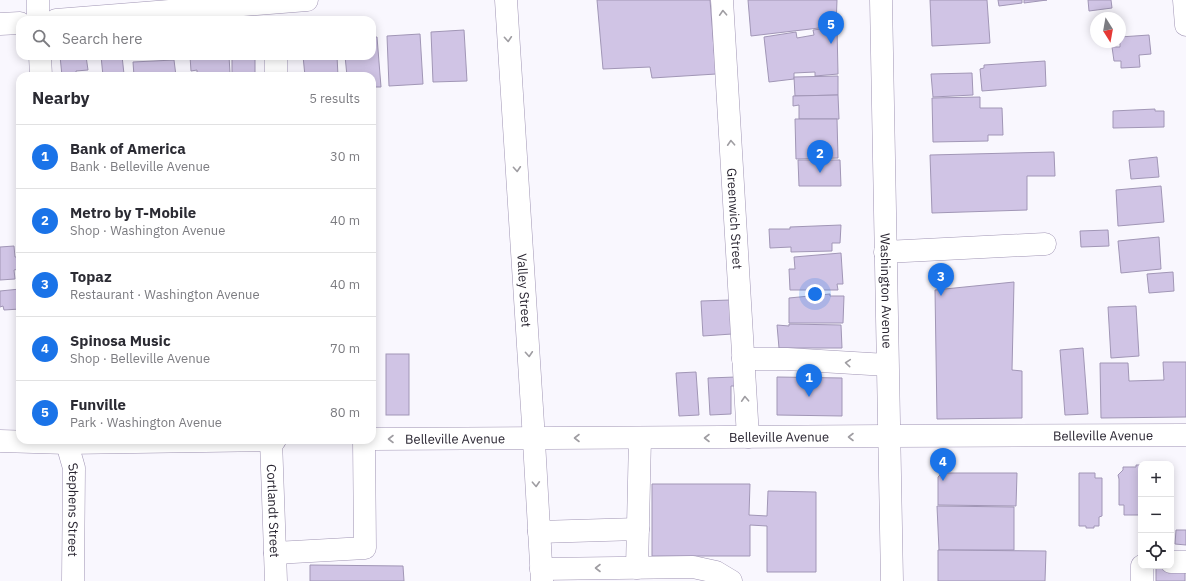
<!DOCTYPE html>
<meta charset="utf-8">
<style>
:root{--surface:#fff;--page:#f7f7f7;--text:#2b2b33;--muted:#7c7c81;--line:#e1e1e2;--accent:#1a73e8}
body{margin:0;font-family:"IBM Plex Sans",sans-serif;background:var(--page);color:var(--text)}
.controls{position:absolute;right:12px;bottom:12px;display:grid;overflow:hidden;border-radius:8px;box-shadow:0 2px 10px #0003}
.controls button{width:36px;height:36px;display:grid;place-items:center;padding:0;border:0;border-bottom:1px solid var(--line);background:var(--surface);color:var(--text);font:20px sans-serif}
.compass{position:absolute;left:1090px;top:12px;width:36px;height:36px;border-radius:50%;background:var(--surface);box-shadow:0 2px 10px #0003;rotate:169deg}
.you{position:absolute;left:815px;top:294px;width:14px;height:14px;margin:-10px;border:3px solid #fff;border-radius:50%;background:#1a73e8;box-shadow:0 0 0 6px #1a73e833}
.badge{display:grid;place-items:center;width:26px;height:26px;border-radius:50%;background:var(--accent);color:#fff;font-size:13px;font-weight:700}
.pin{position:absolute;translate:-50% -33px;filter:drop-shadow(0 1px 2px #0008)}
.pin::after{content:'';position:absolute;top:21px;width:14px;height:12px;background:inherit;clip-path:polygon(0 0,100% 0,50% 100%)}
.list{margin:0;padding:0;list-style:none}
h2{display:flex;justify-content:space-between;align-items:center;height:52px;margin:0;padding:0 16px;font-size:17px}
h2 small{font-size:13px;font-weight:400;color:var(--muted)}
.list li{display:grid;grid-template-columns:26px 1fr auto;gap:12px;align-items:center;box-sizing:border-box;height:64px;padding:0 16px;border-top:1px solid var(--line)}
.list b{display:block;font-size:15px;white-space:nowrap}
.list p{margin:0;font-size:13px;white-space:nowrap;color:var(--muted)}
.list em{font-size:13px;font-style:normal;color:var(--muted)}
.icon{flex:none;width:22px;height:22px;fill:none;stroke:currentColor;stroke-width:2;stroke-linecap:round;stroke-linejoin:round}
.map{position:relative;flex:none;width:1186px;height:581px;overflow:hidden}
.search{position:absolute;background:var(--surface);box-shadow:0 2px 10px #0003;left:16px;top:16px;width:360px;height:44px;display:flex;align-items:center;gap:10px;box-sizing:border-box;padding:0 14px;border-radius:12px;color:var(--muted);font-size:15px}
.panel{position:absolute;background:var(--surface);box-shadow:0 2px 10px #0003;left:16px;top:72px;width:360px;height:372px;border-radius:12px}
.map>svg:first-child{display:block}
.building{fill:#d0c4e5;stroke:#a196b6}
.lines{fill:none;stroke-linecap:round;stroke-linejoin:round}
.minor-casing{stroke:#a095b4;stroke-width:23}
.major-casing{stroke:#a095b4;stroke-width:23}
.minor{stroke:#fff;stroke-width:22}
.major{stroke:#fff;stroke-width:22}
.oneway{stroke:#9f9da2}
.labels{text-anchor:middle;stroke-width:3;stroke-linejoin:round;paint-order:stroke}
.street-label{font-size:13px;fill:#292531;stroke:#f9f7fe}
</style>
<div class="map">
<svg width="1186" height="581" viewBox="0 0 1186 581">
<rect width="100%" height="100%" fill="#f9f7fe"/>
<g class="building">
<polygon points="597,0 710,0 716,74 652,78 650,67 603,69"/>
<polygon points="748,0 837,0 836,26 751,36"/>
<polygon points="930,0 987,0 990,43 932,46"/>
<polygon points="998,0 1022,0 1022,3 999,6"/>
<polygon points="1024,0 1047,0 1024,3"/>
<polygon points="1088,0 1111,0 1112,8 1089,11"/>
<polygon points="837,27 838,74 815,76 815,72 794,73 794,79 769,82 764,37 796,32 797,38 814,35 813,30"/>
<polygon points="464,30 467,81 433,82 431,32"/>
<polygon points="420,34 423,84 389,86 387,36"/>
<polygon points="1149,35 1151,54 1139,55 1140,67 1121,68 1121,61 1114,61 1112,47 1120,47 1120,37"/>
<polygon points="372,37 377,37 381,87 372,87 372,76 347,76 345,56 372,56"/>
<polygon points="60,56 87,56 86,56 88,70 76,71 76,76 62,76"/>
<polygon points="101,56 122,56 124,74 117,75 118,76 103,76"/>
<polygon points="190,56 229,56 230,73 218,74 218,76 197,76 197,70 191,71"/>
<rect x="232" y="56" width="23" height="20"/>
<polygon points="303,56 337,56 338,76 305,76"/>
<polygon points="174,60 176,76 134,76 133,62"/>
<polygon points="1045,61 1046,86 982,91 980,69 984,68 984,65"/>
<polygon points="972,73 973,95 933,97 931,74"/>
<polygon points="838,76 838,95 795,96 794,77"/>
<polygon points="838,95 839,119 799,119 799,105 793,106 793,96"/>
<polygon points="980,97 980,108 1002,108 1003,135 988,135 988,141 933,142 932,98"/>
<polygon points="1155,109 1155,111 1164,111 1164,127 1113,128 1113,111"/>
<polygon points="795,119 837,119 838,158 796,159"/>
<polygon points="1054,152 1055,176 1027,176 1027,210 932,213 930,155"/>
<polygon points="1157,157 1159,177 1131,179 1129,160"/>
<polygon points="798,160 840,160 841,186 799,186"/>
<polygon points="1161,186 1164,222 1118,226 1116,190"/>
<polygon points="841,225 840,243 832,243 832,251 791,252 791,247 770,248 769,229 790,229 790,227"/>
<polygon points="1108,230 1109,246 1081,247 1080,231"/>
<polygon points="1159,237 1161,269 1121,273 1118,241"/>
<polygon points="14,246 15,257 18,257 19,269 14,270 15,279 0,280 0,247"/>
<polygon points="841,253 843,284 837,284 838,290 790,290 789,269 795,269 794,257"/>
<polygon points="1173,272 1174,291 1149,293 1147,274"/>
<polygon points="1014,282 1012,370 1022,371 1022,418 937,419 935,290"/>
<polygon points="20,289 20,309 4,310 3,306 0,307 0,291"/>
<polygon points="830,294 830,296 844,296 843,323 789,323 789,298"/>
<polygon points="730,300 732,334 703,336 701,301"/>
<polygon points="1136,306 1139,356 1111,358 1108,307"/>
<polygon points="789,324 841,325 842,348 779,348 777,325 789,326"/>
<polygon points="1083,348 1088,414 1065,415 1060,350"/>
<rect x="386" y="354" width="23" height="61"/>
<polygon points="1163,362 1186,362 1186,417 1101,418 1100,363 1128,363 1129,381 1164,380"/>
<polygon points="696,372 699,415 679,416 676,373"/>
<polygon points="736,377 736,386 731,386 731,414 710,415 708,378"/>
<polygon points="777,377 842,378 842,416 777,415"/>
<polygon points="1136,465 1141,465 1141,515 1124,515 1124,505 1119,505 1119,479 1118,475 1123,470 1123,467 1136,467"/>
<polygon points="942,473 1017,473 1016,506 938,505 938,477"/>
<polygon points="1079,473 1095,473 1095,478 1102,478 1102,516 1099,517 1099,526 1094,526 1094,528 1086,528 1086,526 1079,526"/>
<polygon points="1171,476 1173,514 1171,514"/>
<polygon points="652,484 750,484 749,515 767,516 768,491 816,492 816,572 767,572 767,526 750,525 750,556 652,556"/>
<polygon points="937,506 1014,507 1014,550 939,550"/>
<polygon points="1176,530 1186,530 1186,545 1175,544"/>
<polygon points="938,550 1046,551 1045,581 938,581"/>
<polygon points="310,565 403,566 404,581 310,581"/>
<rect x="1156" y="568" width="29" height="13"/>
</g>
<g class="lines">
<g class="minor-casing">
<g id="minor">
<path id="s1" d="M506 0 533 424 542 581"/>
<path id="s2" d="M722 0 748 437"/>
<polyline points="1184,0 1186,25"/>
<polyline points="38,20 38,0"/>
<polyline points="56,20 307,0"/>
<polyline points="0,24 20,23"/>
<polyline points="40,56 41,76"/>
<polyline points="276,76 276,56"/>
<polyline points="885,252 1045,244"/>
<polyline points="743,359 787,359 887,365"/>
<path id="s3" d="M372 439 890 436"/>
<path id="s4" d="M66 440 74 468 73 581"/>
<path id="s5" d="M271 440 276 581"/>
<polyline points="0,441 67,443 275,440"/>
<polyline points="539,532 638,529"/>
<polyline points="275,553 365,548 364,440"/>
<polyline points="1171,562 1186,562"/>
<polyline points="637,568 640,438"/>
<polyline points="541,569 693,567 716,572 731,581"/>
<polyline points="1142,581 1142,566"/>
</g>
</g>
<g class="major-casing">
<g id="major">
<path id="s6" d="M881 0 892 581"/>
<path id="s7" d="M890 436 1186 435"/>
</g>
</g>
<use href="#minor" class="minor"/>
<use href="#major" class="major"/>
</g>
<defs><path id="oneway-chevron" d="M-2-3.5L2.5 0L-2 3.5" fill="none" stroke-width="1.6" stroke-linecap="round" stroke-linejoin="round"/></defs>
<g class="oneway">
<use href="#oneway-chevron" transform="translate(723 13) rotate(-93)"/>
<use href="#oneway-chevron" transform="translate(508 39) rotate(86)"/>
<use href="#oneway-chevron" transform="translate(731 143) rotate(-93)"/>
<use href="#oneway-chevron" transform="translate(517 169) rotate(86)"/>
<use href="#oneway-chevron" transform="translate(529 354) rotate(86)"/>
<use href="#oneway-chevron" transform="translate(848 363) rotate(-175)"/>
<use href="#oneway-chevron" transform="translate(745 399) rotate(-93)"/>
<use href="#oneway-chevron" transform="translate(851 437) rotate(180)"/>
<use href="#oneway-chevron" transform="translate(577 438) rotate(180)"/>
<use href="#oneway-chevron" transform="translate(707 438) rotate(180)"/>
<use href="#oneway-chevron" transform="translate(391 439) rotate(180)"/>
<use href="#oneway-chevron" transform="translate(536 484) rotate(87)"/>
<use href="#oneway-chevron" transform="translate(598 568) rotate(180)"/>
</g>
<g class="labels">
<g class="street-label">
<text dy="5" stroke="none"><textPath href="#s2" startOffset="219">Greenwich Street</textPath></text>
<text dy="5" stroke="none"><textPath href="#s1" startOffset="291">Valley Street</textPath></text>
<text dy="5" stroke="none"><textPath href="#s6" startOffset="291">Washington Avenue</textPath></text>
<text dy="5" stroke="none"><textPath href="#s7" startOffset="213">Belleville Avenue</textPath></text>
<text dy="5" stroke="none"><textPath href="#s3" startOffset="407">Belleville Avenue</textPath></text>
<text dy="5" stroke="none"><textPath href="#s3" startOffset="83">Belleville Avenue</textPath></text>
<text dy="5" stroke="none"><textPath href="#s4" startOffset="71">Stephens Street</textPath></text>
<text dy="5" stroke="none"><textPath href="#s5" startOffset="71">Cortlandt Street</textPath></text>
</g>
</g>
</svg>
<div class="controls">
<button>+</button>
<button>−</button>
<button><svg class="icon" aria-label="locate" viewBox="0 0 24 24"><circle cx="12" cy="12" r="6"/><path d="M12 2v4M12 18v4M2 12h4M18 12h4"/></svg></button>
</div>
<svg class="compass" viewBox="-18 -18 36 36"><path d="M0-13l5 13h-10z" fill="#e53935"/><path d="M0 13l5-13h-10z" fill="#7c7c81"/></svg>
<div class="you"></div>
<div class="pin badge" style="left:809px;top:397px">1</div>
<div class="pin badge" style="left:820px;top:173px">2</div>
<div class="pin badge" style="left:941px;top:296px">3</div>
<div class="pin badge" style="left:943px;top:481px">4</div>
<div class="pin badge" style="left:831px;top:44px">5</div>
<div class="search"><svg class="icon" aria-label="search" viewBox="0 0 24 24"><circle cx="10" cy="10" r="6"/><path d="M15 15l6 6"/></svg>Search here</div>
<section class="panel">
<h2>Nearby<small>5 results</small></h2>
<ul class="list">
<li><span class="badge">1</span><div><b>Bank of America</b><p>Bank · Belleville Avenue</p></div><em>30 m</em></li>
<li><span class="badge">2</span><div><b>Metro by T-Mobile</b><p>Shop · Washington Avenue</p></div><em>40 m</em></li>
<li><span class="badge">3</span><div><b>Topaz</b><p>Restaurant · Washington Avenue</p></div><em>40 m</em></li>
<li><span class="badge">4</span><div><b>Spinosa Music</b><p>Shop · Belleville Avenue</p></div><em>70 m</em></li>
<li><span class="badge">5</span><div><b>Funville</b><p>Park · Washington Avenue</p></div><em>80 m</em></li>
</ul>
</section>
</div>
